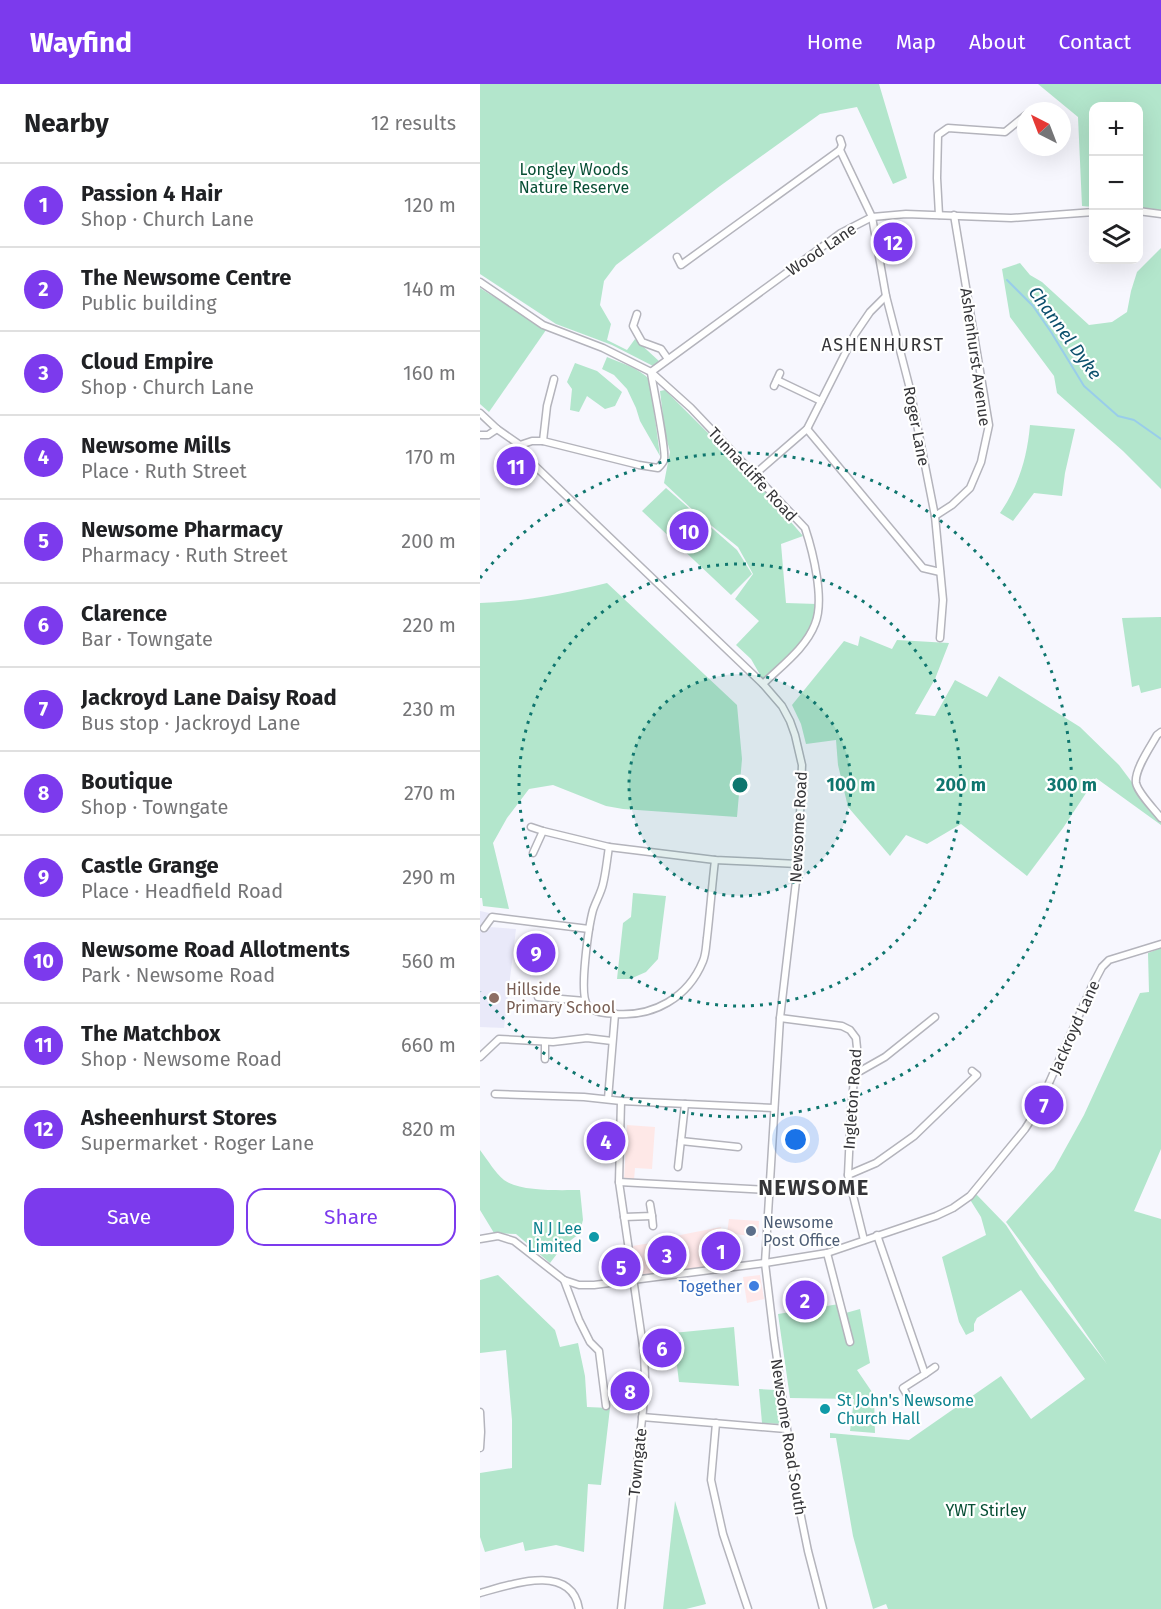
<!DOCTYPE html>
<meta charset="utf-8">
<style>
:root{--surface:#fff;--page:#f6f6f6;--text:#202124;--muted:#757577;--line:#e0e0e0;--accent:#7c3aed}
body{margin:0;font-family:"Fira Sans",sans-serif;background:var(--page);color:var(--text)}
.controls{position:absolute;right:18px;top:18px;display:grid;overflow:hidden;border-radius:12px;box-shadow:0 6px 24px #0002}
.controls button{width:54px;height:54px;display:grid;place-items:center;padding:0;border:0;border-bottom:2px solid var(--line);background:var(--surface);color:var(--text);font:30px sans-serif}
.compass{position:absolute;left:537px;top:18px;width:54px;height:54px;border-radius:50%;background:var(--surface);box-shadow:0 6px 24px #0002;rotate:318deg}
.you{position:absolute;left:316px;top:1056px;width:21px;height:21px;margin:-15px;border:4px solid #fff;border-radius:50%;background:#1a73e8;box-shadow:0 0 0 9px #1a73e833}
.badge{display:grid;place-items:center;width:39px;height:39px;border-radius:50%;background:var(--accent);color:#fff;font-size:20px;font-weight:700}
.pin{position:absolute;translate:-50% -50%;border:3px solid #fff;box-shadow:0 2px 6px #0006}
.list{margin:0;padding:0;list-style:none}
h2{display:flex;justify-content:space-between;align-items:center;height:78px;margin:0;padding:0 24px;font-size:26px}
h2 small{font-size:20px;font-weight:400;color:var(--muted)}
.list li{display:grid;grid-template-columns:39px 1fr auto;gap:18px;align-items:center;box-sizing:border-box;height:84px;padding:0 24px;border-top:2px solid var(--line)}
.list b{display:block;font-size:22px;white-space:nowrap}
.list p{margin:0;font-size:20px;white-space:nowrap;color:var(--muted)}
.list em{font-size:20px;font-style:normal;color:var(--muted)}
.actions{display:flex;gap:12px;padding:18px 24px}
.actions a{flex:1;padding:14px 0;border:2px solid var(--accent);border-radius:18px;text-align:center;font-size:21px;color:var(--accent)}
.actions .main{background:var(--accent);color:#fff}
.icon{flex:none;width:33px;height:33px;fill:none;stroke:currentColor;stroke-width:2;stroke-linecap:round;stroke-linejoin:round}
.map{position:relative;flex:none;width:681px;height:1525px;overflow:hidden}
header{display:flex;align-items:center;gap:36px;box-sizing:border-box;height:84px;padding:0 30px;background:var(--accent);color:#fff}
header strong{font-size:28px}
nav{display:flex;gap:33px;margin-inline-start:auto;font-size:21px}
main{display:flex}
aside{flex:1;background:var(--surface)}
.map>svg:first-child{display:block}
.commercial{fill:#fee8e9}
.industrial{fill:#fee8e7}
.built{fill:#e9e9f9}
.green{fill:#b3e6cc}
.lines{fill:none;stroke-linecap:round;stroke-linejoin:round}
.stream{stroke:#99cdea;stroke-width:2}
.street-casing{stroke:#b4b4bc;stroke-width:9}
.street{stroke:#fff;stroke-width:6}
.ring{fill:none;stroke:#0f766e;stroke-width:3;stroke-dasharray:3 6}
.education-dot{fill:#8d6e63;stroke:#fff;stroke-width:2}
.service-dot{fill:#5c6f8a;stroke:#fff;stroke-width:2}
.culture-dot{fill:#0f9aa8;stroke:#fff;stroke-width:2}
.shop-dot{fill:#3f7fe0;stroke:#fff;stroke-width:2}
.labels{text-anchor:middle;stroke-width:4.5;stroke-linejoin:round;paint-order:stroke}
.park-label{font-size:16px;fill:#074e34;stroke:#fff}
.street-label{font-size:16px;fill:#353538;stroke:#fff}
.education-label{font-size:16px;fill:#785e54;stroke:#fff;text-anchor:start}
.service-label{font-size:16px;fill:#4e5e75;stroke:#fff;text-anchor:start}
.culture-label{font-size:16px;fill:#0d838f;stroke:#fff;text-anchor:end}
.shop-label{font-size:16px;fill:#366cbe;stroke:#fff;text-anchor:end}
.water-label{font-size:18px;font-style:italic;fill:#0b4f6c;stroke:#fff}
.neighbourhood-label{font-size:18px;letter-spacing:1.5px;fill:#353538;stroke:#fff}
.district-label{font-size:22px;font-weight:bold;letter-spacing:1.5px;fill:#353538;stroke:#fff}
.centre{fill:#0f766e;stroke:#fff;stroke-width:3}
.ring-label{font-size:18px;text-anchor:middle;font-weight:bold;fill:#0f766e;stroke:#fff;stroke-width:4.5;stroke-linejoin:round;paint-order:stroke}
</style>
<header>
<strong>Wayfind</strong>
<nav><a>Home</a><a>Map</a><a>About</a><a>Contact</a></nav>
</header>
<main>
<aside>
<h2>Nearby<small>12 results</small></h2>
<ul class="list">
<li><span class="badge">1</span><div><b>Passion 4 Hair</b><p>Shop · Church Lane</p></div><em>120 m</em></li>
<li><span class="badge">2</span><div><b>The Newsome Centre</b><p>Public building</p></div><em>140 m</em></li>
<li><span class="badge">3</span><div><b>Cloud Empire</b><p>Shop · Church Lane</p></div><em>160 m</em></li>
<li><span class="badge">4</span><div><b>Newsome Mills</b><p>Place · Ruth Street</p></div><em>170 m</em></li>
<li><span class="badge">5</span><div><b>Newsome Pharmacy</b><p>Pharmacy · Ruth Street</p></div><em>200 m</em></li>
<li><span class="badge">6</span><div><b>Clarence</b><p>Bar · Towngate</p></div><em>220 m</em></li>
<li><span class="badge">7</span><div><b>Jackroyd Lane Daisy Road</b><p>Bus stop · Jackroyd Lane</p></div><em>230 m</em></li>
<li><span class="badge">8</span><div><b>Boutique</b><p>Shop · Towngate</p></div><em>270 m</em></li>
<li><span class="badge">9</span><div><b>Castle Grange</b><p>Place · Headfield Road</p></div><em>290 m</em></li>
<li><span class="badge">10</span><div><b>Newsome Road Allotments</b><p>Park · Newsome Road</p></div><em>560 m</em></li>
<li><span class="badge">11</span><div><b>The Matchbox</b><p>Shop · Newsome Road</p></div><em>660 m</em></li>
<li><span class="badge">12</span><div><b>Asheenhurst Stores</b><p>Supermarket · Roger Lane</p></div><em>820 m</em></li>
</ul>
<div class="actions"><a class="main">Save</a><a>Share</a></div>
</aside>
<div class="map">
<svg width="681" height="1525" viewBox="0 0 681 1525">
<rect width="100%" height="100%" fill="#f7f7fe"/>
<g class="commercial">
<polygon points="249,1135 279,1137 278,1153 247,1149"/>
<polygon points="241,1143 249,1183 128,1199 124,1178 136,1175 134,1165 177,1158 190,1153"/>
<polygon points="280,1191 284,1215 267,1219 263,1193"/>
</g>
<polygon class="industrial" points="147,1041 175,1043 172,1085 155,1084 154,1096 144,1096"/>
<polygon class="built" points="0,827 9,829 9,843 36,845 24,944 0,943"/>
<g class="green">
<polygon points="0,0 399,0 427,94 413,100 377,23 340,30 240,102 136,181 124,197 120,221 131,240 127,256 147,266 155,255 180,278 175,283 132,261 76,240 0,190"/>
<polygon points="558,0 681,0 681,127 659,125 658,22 614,22 613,123 602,122 598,33"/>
<polygon points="681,164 681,405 643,367 577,309 574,292 530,233 522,185 540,179 550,191 562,198 609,241 632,238 647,228 651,207 657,188"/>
<polygon points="0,204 66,246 9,328 0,320"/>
<path d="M127 273C141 279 159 284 170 296L180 372 160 337 156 324 147 305 134 291 122 285Z"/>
<polygon points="95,279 117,287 142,308 135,322 125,325 107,312 99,328 90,326 92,305 87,298"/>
<path d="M185 306 275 396 323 452 301 460 306 519 337 520C335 553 305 575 283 596L271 575 256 561 279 537 255 515 273 490 258 463 217 430 184 399 190 368 185 349 180 307Z"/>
<path d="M550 341 595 345 585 389 582 412 554 409 533 437 520 429C539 401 547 374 550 341Z"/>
<polygon points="186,404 257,466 272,490 251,511 162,427"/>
<path d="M127 499 257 621 262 675 257 733 143 725 126 722 73 701 49 705 27 734 13 759 29 825 3 822 2 814H0V519C44 518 85 509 127 499Z"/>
<polygon points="681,533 681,604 661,609 659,601 652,603 642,534"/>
<polygon points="380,552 412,565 417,556 469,559 455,595 435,630 455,632 475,596 507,613 519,592 600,643 639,681 681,737 681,741 616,694 583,744 547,792 481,740 447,760 426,751 410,772 368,723 358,681 356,656 326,660 321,640 312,621 364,557 378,562"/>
<polygon points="153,809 186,812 178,875 166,888 150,895 137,895 143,839 151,833"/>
<polygon points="681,864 681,1065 654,1127 681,1135 681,1525 408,1525 406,1520 393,1525 373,1452 356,1354 350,1354 350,1349 429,1356 521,1292 551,1335 605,1295 541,1206 497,1234 494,1240 494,1247 486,1251 479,1238 462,1173 506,1151 501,1133 489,1114 495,1109 526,1141 560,1193 627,1280 571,1199 526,1138 574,1085 604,1031 660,909 669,908 668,869"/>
<path d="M0 1066C7 1075 16 1090 24 1096 40 1108 81 1106 100 1106L103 1136 99 1150 83 1162 70 1179 36 1150 14 1149 0 1126Z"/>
<polygon points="18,1191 75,1246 80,1263 98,1259 105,1292 107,1323 130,1324 121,1401 108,1400 104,1468 76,1461 45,1467 43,1458 5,1468 0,1453 0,1389 32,1384 32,1336 26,1266 0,1269 0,1196"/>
<polygon points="359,1220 362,1230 380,1225 390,1279 377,1286 394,1311 395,1349 370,1347 374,1315 310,1314 298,1230"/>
<polygon points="254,1243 259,1302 199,1298 193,1249"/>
<polygon points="279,1305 296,1306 300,1340 282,1339"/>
<polygon points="195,1417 226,1520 206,1525 183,1525"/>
</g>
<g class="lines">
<polyline class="stream" points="527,196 553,222 571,248 604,302 638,332 654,336 681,355"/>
<g class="street-casing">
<g id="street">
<polyline points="360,55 362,61 360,66 392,133 406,212 430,305 455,432 463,516 460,554"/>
<polyline points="658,127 681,130"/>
<polyline points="459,131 457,94 458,51 468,44 525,48 546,31"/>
<polyline points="197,173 201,181 360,66"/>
<path d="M0 198 63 241 123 264 171 288 211 324 325 444C333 468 345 516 335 540 326 564 301 582 283 600"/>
<polyline points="157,230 153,242 162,258 181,265 188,275"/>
<polyline points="171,288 361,149 392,133 426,130 531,134 614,128"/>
<polyline points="297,296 341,317"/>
<polyline points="294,302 300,289"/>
<polyline points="0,329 17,345 40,361 53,380 283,600 302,622 310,637 315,651 322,681 318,780 300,934 285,1179 294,1254 316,1408 328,1467 343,1525"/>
<polyline points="327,345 443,484 460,488"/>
<polyline points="0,351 8,351 17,345"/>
<polyline points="63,357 67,322 74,295"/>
<path d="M40 361 52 357H63L159 381 178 384C180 382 183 379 184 376 187 370 173 301 171 289"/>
<polyline points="274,391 327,345 375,250 390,228 406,212"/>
<polyline points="455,432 472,421 490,404 501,378 509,341 474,131"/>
<path d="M681 648 677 651C671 662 654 686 656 699 658 709 674 725 681 734"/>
<polyline points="51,743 63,747 129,763 235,776 318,780"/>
<polyline points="53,769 63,747"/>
<polyline points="4,844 12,833 109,845"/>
<polyline points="58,913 105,917"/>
<path d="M135 930C173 933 208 914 223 877 226 870 226 861 227 854 230 828 232 802 235 776"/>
<polyline points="300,934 362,942 370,946 376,954 377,964 371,1027 368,1091 384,1156"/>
<polyline points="65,958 65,975"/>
<polyline points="0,973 19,955 73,958 107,954 132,957"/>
<polyline points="375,990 405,973 455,933"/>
<polyline points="15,1010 104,1013 141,1017 294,1024"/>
<path d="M128 1015 135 930C126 929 115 929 108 922 98 912 109 841 113 826 116 817 121 809 123 800 126 788 127 775 129 763"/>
<polyline points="201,1057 258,1063"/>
<polyline points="198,1083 205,1020"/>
<polyline points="368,1091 396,1079 434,1052 497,991 492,987"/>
<polyline points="139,1098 289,1106"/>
<polyline points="172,1132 173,1142"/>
<polyline points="144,1133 172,1132 170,1120"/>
<polyline points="397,1151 445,1290 423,1304 429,1314"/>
<polyline points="0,1155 18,1152 34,1157 84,1196 99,1201 114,1201 285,1179 347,1169 456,1132 473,1124 490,1112 545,1045 557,1026 612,902 622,883 629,876 681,860"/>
<polyline points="347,1169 370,1258"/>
<polyline points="84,1196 99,1236 110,1258 119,1267 126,1322"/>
<polyline points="445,1290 455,1283"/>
<polyline points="0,1328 1,1348 0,1364"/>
<polyline points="162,1333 306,1345"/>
<polyline points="236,1339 231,1396 243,1450 268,1525"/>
<path d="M0 1509C29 1501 91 1478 99 1525"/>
<polyline points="141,1525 163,1326 165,1293 164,1269 139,1098 141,1017"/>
</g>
</g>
<use href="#street" class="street"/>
</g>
<circle cx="260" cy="701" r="111" fill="#0f766e" fill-opacity=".12"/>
<g class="ring">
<circle cx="260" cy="701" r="111"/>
<circle cx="260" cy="701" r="221"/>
<path d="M0 494A332 332 0 1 1 0 908"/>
</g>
<circle class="education-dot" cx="14" cy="914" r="6"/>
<circle class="service-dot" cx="271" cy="1147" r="6"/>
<g class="culture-dot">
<circle cx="114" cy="1153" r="6"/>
<circle cx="345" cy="1325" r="6"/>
</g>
<circle class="shop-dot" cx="274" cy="1202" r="6"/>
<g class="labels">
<g class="park-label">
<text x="94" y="91">Longley Woods<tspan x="94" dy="18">Nature Reserve</tspan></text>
<text x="506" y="1432">YWT Stirley</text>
</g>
<g class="street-label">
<text transform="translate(341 165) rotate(-34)" y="6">Wood Lane</text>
<text transform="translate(496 273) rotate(82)" y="6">Ashenhurst Avenue</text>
<text transform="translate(437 342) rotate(79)" y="6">Roger Lane</text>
<text transform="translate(273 390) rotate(47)" y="6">Tunnacliffe Road</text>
<text transform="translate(318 743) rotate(-87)" y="6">Newsome Road</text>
<text transform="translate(594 943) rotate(-66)" y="6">Jackroyd Lane</text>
<text transform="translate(372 1015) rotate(-86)" y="6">Ingleton Road</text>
<text transform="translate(309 1353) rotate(81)" y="6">Newsome Road South</text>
<text transform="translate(157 1378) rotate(-84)" y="6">Towngate</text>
</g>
<g class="education-label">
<text x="26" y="911">Hillside<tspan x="26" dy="18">Primary School</tspan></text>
</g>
<g class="service-label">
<text x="283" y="1144">Newsome<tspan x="283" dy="18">Post Office</tspan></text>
</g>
<g class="culture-label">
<text x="102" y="1150">N J Lee<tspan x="102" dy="18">Limited</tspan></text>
<text x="357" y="1322" text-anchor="start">St John's Newsome<tspan x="357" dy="18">Church Hall</tspan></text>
</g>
<g class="shop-label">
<text x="262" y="1208">Together</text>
</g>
<g class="water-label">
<text transform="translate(585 249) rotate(54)" y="6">Channel Dyke</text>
</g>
<g class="neighbourhood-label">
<text x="403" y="267">ASHENHURST</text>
</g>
<g class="district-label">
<text x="334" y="1111">NEWSOME</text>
</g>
</g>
<circle cx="260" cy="701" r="9" class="centre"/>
<g class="ring-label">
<text x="371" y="707">100 m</text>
<text x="481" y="707">200 m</text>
<text x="592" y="707">300 m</text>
</g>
</svg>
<div class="controls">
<button>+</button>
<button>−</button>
<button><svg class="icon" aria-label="layers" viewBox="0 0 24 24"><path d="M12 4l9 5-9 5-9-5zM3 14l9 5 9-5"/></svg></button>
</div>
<svg class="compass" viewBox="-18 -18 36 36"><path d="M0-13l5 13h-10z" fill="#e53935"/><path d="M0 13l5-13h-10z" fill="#757577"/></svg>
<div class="you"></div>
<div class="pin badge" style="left:241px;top:1167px">1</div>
<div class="pin badge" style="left:325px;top:1216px">2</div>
<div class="pin badge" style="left:187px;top:1171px">3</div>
<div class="pin badge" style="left:126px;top:1057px">4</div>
<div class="pin badge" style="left:141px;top:1183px">5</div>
<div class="pin badge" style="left:182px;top:1264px">6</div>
<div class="pin badge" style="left:564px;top:1021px">7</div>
<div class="pin badge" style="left:150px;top:1307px">8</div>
<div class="pin badge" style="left:56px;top:869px">9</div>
<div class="pin badge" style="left:209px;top:447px">10</div>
<div class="pin badge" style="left:36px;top:382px">11</div>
<div class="pin badge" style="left:413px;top:158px">12</div>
</div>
</main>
